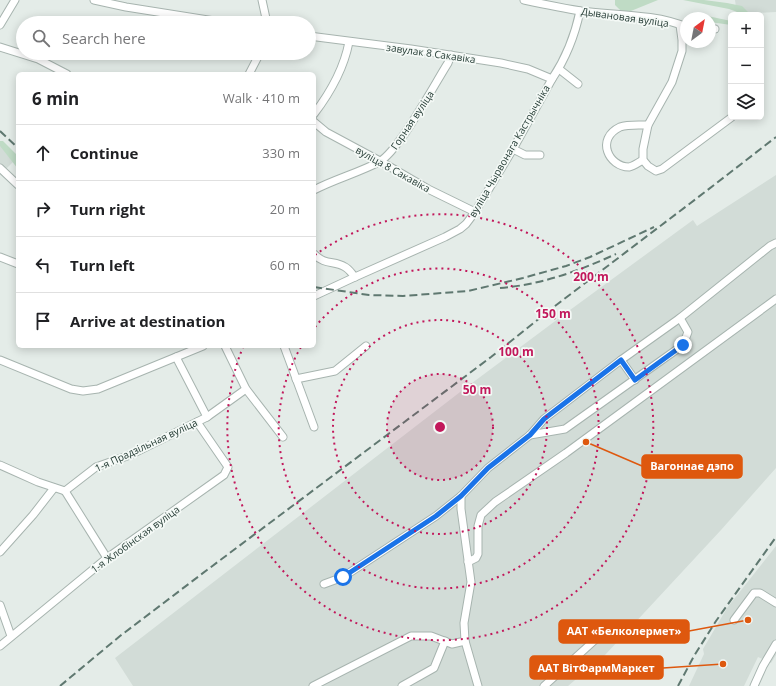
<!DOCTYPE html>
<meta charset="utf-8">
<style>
:root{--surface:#fff;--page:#f2f2f2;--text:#202124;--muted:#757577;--line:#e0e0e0}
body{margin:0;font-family:"Open Sans",sans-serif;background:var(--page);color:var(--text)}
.controls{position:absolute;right:12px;top:12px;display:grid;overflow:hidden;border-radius:6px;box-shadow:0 2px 10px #0003}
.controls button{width:36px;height:36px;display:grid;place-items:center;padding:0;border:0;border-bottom:1px solid var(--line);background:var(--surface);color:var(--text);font:20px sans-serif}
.compass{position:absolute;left:680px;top:12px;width:36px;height:36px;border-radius:50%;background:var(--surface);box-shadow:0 2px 10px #0003;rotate:32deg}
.stop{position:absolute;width:12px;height:12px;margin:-9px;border:3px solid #1a73e8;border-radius:50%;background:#fff}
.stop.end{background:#1a73e8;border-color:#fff;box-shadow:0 1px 4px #0008}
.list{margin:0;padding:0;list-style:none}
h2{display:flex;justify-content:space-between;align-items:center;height:52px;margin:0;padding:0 16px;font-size:17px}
h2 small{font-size:13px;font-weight:400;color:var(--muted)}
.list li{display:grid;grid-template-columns:26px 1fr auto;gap:12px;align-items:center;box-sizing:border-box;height:56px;padding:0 16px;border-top:1px solid var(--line)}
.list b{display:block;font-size:15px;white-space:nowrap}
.list em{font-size:13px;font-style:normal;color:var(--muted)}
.icon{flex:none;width:22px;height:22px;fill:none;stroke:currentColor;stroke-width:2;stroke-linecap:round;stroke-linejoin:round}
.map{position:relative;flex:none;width:776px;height:686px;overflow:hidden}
.search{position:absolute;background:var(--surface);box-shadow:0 2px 10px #0003;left:16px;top:16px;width:300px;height:44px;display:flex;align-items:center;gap:10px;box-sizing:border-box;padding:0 14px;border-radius:22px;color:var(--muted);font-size:15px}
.panel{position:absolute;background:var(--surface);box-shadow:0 2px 10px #0003;left:16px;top:72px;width:300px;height:276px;border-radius:6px}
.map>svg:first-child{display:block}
.built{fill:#d2dcd7}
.green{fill:#bfdbc5}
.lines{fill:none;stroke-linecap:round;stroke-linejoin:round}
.minor-casing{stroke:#a7b4af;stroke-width:9}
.minor{stroke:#fff;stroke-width:7}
.rail{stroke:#5f7870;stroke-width:2;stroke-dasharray:8 4;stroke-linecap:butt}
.route{stroke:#1a73e8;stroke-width:5}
.ring{fill:none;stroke:#c2185b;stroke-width:2;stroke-dasharray:2 4}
.labels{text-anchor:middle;stroke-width:3.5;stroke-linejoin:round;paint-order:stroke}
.street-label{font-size:10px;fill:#253c35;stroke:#f4f9f6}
.centre{fill:#c2185b;stroke:#f4f9f6;stroke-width:2}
.ring-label{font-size:12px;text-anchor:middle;font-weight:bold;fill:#c2185b;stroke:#f4f9f6;stroke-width:3.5;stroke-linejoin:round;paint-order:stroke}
.leader{fill:none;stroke:#de580e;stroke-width:1.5}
.callout-dot{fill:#de580e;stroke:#f4f9f6;stroke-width:1.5}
.callout{fill:#de580e;stroke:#de580e;stroke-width:1.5}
.callout-label{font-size:11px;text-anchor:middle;font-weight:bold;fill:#fff}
</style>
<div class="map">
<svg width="776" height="686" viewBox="0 0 776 686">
<rect width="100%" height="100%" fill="#e4ece8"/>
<g class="built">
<polygon points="735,0 776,0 776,12 737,14"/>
<polygon points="0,143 15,160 4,171 0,166"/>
<polygon points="776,175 776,468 721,530 605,655 568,686 133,686 115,658 464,389 570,310 693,220 697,226"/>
<polygon points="776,546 776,655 771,663 758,657 744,686 689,686 704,654 703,649 727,608"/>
</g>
<g class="green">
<polygon points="615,0 658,0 626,13 621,11 615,5"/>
<polygon points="683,0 704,0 727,3 742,6 748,12 747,15 740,15 740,13 729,9"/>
<polygon points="698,14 731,21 731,25 710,22 710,18 697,18"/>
<polygon points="0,141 3,141 18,156 18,169 0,146"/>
</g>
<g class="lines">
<g class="minor-casing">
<g id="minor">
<polyline points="94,0 126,7 227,23"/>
<polyline points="262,0 267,23"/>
<path d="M524 0C543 4 562 8 581 11 612 15 657 14 686 27"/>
<polyline points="0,25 15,0"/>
<polyline points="680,25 682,40 682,51 672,82 648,125 643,149 643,160 648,166 656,171 662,169 732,117"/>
<polyline points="710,29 715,29"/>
<polyline points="309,36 411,49 501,63 528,69 552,79"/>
<polyline points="0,47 38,59 67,74"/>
<polyline points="559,69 578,84"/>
<polyline points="249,74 260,53"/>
<path d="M314 114C330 93 344 68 349 42"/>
<polyline points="314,122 326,132 380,161 428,189 475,212"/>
<polyline points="513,149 525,155 540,155"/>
<path d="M643 160C639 162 634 166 629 167 609 167 595 139 620 127 628 124 639 125 648 125"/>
<polyline points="0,168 18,185"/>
<path d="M314 190C335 179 358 173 379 162 399 151 434 85 448 63L451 55"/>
<path d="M314 254C326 266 334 260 345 267 349 269 352 274 355 277"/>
<polyline points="0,257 18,264"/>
<path d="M314 296 355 277 445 237 460 229 466 224 475 212 513 149 552 79C566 58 575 35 580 11"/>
<polyline points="225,346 246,389 283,437"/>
<polyline points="284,346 314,427"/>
<polyline points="176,357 207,417"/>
<polyline points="0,360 71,389 83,391 98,389 203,346"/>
<polyline points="621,360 635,380"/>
<polyline points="296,379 335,371 366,346"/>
<polyline points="530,435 565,429 683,345 688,332 680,318"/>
<polyline points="0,465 38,482 65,491 96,467 130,455 207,417 246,389"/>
<polyline points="65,491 107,558"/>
<polyline points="0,552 33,515 54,488"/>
<polyline points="468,562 476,558 478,554 478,526 481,515 495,502 566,453 776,299"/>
<polyline points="324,584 343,577 436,516 461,496"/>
<polyline points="0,605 11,636"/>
<polyline points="734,620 754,593 760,593 776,603"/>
<polyline points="0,646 107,558 224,475 228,467 197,422"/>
<polyline points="313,686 411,636 431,636 452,644 465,641"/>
<polyline points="402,686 434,668 445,641"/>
<polyline points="478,686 465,641 464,623 471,582 461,509 461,496 488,468 530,435 544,419 621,360 680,318 770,246 776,243"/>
<polyline points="544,686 596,639"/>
<polyline points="754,686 763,666 776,644"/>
</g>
</g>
<use href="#minor" class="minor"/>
<g class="rail">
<polyline points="0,131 18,148"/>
<polyline points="314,287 369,295 403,296 468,291 523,278 566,266 590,257 654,227"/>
<path d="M500 288C540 285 579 271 616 254"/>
<polyline points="60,686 120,636 207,570 491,357 555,306 705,192 776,137"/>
<polyline points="678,686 694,656 716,621 776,537"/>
</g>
</g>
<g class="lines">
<polyline class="route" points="343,577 436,516 461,496 488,468 530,435 544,419 621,360 635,380 683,345"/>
</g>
<circle cx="440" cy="427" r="53" fill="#c2185b" fill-opacity=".12"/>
<g class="ring">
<circle cx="440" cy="427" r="53"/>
<circle cx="440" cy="427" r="107"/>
<path d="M315 327A160 160 0 1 1 301 347"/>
<path d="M315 255A213 213 0 1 1 243 347"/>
</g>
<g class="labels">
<g class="street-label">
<text transform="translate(625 17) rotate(8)" y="4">Дывановая вуліца</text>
<text transform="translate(431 53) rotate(8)" y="4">завулак 8 Сакавіка</text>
<text transform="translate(412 120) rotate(-56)" y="4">Горная вуліца</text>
<text transform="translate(509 151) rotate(-60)" y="4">вуліца Чырвонага Кастрычніка</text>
<text transform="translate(393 169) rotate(29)" y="4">вуліца 8 Сакавіка</text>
<text transform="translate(146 445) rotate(-25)" y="4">1-я Прадзільная вуліца</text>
<text transform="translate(135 539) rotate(-36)" y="4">1-я Жлобінская вуліца</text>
</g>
</g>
<circle cx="440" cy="427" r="6" class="centre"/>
<g class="ring-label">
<text x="591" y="281">200 m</text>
<text x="553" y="318">150 m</text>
<text x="516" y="356">100 m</text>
<text x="477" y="394">50 m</text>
</g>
<path class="leader" d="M586 442L642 466M748 620L689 631M723 664L663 668"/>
<g class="callout-dot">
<circle cx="586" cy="442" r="4"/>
<circle cx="748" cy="620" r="4"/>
<circle cx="723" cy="664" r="4"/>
</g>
<g class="callout">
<rect x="642" y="455" width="100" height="23" rx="4"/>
<rect x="559" y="620" width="130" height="23" rx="4"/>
<rect x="530" y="656" width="133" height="23" rx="4"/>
</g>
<g class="callout-label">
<text x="692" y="470">Вагоннае дэпо</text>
<text x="624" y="635">ААТ «Белколермет»</text>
<text x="596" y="672">ААТ ВітФармМаркет</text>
</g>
</svg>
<div class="controls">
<button>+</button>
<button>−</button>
<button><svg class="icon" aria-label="layers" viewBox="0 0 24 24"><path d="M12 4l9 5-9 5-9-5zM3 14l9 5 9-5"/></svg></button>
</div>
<svg class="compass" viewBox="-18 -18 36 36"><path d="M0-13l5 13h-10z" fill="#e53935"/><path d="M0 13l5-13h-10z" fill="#757577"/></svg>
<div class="stop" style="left:343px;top:577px"></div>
<div class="stop end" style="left:683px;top:345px"></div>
<div class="search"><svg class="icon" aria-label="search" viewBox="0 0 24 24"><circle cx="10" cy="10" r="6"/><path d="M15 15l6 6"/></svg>Search here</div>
<section class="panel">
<h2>6 min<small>Walk · 410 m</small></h2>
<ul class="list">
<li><svg class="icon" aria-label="ahead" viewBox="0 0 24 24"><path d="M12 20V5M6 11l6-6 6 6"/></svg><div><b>Continue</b></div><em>330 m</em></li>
<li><svg class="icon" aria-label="right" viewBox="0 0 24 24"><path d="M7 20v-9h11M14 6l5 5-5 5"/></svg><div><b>Turn right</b></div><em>20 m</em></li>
<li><svg class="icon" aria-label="left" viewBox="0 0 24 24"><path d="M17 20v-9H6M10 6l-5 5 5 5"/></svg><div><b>Turn left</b></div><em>60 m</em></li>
<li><svg class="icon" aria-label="arrive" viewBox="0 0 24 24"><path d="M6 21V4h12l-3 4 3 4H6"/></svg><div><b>Arrive at destination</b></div></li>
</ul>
</section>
</div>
